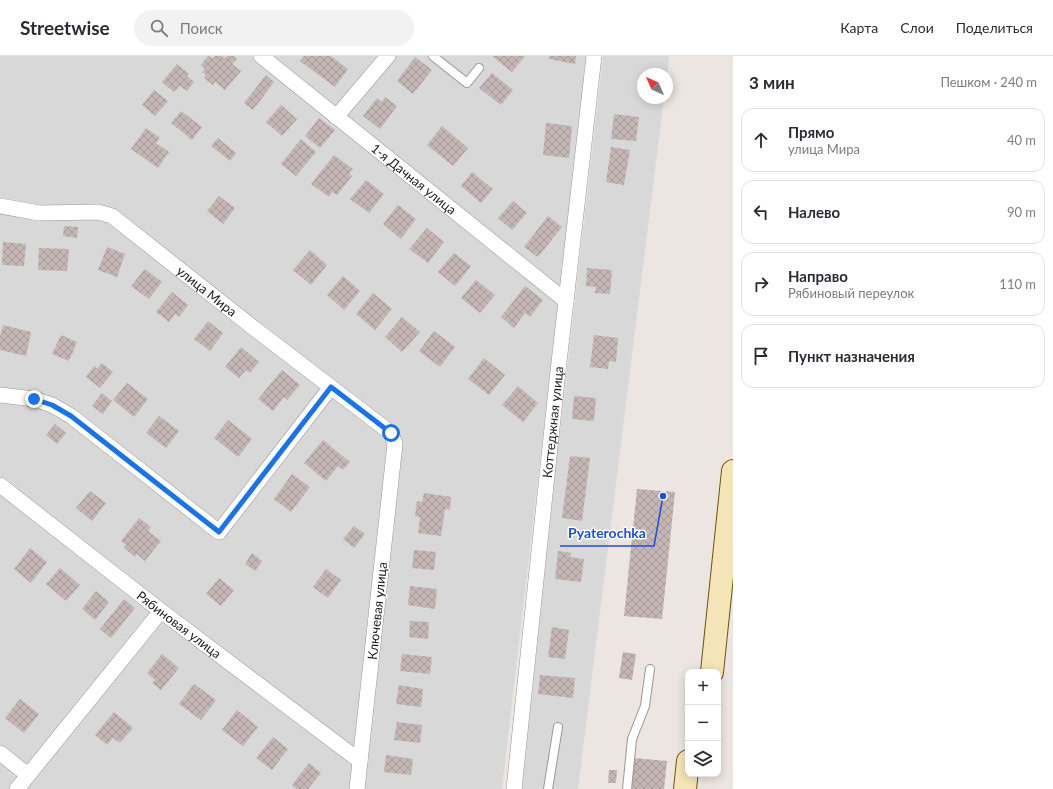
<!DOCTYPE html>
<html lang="ru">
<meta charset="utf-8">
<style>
:root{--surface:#fff;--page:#f2f2f3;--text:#2b2b33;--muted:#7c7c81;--line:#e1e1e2}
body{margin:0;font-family:Lato,sans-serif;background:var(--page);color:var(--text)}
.controls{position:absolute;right:12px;bottom:12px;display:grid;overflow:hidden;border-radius:8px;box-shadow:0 2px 10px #0003}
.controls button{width:36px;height:36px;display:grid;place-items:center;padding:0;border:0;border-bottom:1px solid var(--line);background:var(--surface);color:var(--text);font:20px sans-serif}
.compass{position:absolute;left:637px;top:12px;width:36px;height:36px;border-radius:50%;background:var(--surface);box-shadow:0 2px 10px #0003;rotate:315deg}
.stop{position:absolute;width:12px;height:12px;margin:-9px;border:3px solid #1a73e8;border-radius:50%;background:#fff}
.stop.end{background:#1a73e8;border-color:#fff;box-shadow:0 1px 4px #0008}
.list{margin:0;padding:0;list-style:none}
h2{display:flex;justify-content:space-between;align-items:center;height:52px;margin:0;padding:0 16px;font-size:17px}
h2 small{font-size:13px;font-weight:400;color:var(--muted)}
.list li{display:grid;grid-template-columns:26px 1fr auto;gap:12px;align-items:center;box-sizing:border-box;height:64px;margin:0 8px 8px;padding:0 8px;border:1px solid var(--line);border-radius:12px}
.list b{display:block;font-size:15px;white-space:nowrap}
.list p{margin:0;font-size:13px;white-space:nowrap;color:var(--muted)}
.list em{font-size:13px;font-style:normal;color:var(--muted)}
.icon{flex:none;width:22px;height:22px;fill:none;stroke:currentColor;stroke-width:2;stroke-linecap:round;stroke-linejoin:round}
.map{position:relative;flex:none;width:733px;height:733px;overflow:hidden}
header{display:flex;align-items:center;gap:24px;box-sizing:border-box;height:56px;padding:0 20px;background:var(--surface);border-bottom:1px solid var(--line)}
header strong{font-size:19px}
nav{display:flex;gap:22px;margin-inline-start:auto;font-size:14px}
.search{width:280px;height:36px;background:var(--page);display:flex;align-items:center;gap:10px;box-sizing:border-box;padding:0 14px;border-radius:22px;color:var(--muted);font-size:15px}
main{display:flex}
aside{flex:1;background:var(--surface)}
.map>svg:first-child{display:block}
.residential{fill:#d9d8d8}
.building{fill:url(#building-cross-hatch)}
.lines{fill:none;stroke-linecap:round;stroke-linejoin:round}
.service-casing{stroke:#989898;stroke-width:10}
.minor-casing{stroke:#989898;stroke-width:16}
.secondary-casing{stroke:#67550c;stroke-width:24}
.service{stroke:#fff;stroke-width:8}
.minor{stroke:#fff;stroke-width:15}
.secondary{stroke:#f4e4b7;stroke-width:22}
.route{stroke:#1a73e8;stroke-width:5}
.labels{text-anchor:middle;stroke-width:3;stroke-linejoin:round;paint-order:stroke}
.street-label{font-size:13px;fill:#1b1b1b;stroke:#fff}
.leader{fill:none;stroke:#1d4ed8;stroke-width:1.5}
.callout-dot{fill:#1d4ed8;stroke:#fff;stroke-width:1.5}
.callout-label{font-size:14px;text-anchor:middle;font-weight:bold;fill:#1d4ed8;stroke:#fff;stroke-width:3;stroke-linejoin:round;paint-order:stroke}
</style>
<header>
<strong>Streetwise</strong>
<div class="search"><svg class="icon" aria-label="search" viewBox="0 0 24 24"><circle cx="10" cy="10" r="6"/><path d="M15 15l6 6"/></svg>Поиск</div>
<nav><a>Карта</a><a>Слои</a><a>Поделиться</a></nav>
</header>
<main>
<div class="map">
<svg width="733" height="733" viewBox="0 0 733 733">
<defs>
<pattern id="building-cross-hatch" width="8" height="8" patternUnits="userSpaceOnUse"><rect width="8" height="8" fill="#c3b6b5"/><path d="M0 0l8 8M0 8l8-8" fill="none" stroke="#a79c9b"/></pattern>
</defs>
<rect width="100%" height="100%" fill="#ece5e1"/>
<g class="residential">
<polygon points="0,0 587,0 502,733 0,733"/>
<polygon points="603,0 669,0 667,19 667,18 643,18 643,42 664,42 578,733 522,733 556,410"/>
</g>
<g class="building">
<polygon points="208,0 214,2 215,0 222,0 225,2 227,0 234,0 237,3 232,8 241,15 225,34 215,26 213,29 204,22 206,19 202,16 205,13 201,9"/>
<polygon points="304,0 331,0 348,13 335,31 300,5"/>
<polygon points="492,0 525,0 512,16"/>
<polygon points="550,0 576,0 575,8 549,3"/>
<polygon points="415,1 432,14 413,38 397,25"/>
<polygon points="177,8 189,18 187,20 194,26 187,35 180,30 174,36 162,26"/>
<polygon points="492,17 513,34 501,49 479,32"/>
<polygon points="266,19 274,26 253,54 244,47"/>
<polygon points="154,34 168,45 155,60 142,49"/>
<polygon points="385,41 397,50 380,73 363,60 377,42 382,46"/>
<polygon points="281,49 297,63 282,80 266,66"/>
<polygon points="181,55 202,71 192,84 171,67"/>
<polygon points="614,58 639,61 636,85 611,83"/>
<polygon points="319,62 335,74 320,92 305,80"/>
<polygon points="546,67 572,70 569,102 543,99"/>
<polygon points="442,70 468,92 453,110 427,89"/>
<polygon points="146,72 160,82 156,87 169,96 158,112 131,93"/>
<polygon points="218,82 236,97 230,105 211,90"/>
<polygon points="301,83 316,96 296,120 281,108"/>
<polygon points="611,91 630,94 624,129 606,126"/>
<polygon points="334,99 353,113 349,118 352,120 337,139 332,136 329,141 311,128"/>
<polygon points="472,116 493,133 481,147 461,130"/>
<polygon points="366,124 384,138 369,157 350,143"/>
<polygon points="219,140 235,152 223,168 207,155"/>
<polygon points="513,145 527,157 512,174 498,162"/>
<polygon points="398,149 416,163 401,183 383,168"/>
<polygon points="548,160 562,171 538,201 524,191"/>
<polygon points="64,170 78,171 77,182 63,180"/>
<polygon points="427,172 444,186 428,207 409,193"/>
<polygon points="3,186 26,188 24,210 2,209"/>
<polygon points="107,191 125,198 117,221 98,214"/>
<polygon points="39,192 69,193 67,215 38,214"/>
<polygon points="310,194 327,209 311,229 293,214"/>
<polygon points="454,197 471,210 455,230 438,216"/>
<polygon points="587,212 612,214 610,238 595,237 596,231 586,230"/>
<polygon points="145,213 162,226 149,243 131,230"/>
<polygon points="343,220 360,235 344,254 327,239"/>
<polygon points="476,224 495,239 480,257 461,242"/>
<polygon points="525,230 543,244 530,261 525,257 514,272 501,261"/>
<polygon points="172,236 188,249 179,261 175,258 169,266 156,256"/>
<polygon points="373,237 392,253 375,274 356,258"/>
<polygon points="402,261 420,276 402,296 385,281"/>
<polygon points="208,265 223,277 210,295 194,283"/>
<polygon points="3,269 31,276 26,300 0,294 0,281"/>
<polygon points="434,275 455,291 440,311 419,295"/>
<polygon points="61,279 77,286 69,305 52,298"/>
<polygon points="594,279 618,282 616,306 609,305 608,313 590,311"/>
<polygon points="241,291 259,306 250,317 246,314 239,322 225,311"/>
<polygon points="484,302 505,319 489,339 468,323"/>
<polygon points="102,307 113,316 100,332 86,321 94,310 97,313"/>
<polygon points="282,314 300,329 287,344 284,341 273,355 258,343"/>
<polygon points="127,327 148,343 134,361 113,344"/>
<polygon points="518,330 538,347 523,366 502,349"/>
<polygon points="102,337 112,345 103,358 92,350"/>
<polygon points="574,340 596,342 594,365 572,363"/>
<polygon points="159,360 179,375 166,392 146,377"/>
<polygon points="228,364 252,383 238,401 214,382"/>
<polygon points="55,368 66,377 57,388 46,379"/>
<polygon points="323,384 350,406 343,414 338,410 326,425 304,407"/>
<polygon points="570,400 590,402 582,465 562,462"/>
<polygon points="292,418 310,431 291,456 274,443"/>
<polygon points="637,433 675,436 662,563 624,560"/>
<polygon points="90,435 106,447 92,465 76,452"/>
<polygon points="424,437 451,441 450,454 445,453 441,480 418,477 420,461 415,460 417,445 422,446"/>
<polygon points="139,462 151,471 148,475 161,485 145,505 137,498 135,501 124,492 126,489 121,485"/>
<polygon points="354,470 365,478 354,492 343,483"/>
<polygon points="30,492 47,506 31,527 14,513"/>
<polygon points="414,494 436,496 434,514 412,512"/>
<polygon points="558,495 571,497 570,501 584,503 581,526 555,523"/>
<polygon points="252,497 262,505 255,515 245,508"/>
<polygon points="60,512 80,529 66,545 46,528"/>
<polygon points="326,513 341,524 328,542 313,531"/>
<polygon points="219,522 234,534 221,550 206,538"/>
<polygon points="410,530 437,533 435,553 408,549"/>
<polygon points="96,535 109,546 95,564 82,553"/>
<polygon points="124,543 135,552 111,582 100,573"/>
<polygon points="410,565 429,566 428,583 409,581"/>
<polygon points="552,571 569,574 565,603 548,601"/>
<polygon points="623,596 636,598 632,624 619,622"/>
<polygon points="162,598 179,612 161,634 152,627 155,624 147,617"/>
<polygon points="402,598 432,601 430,618 400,615"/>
<polygon points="540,619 575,622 573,642 538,638"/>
<polygon points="194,628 216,644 201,664 179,648"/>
<polygon points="399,629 423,633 421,651 396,648"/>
<polygon points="20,643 39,658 24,677 5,662"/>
<polygon points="237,654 258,671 243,690 222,674"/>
<polygon points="114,656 133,672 120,687 113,682 107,689 95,679"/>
<polygon points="397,666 422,669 420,687 394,684"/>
<polygon points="273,681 288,693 272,714 256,702"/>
<polygon points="386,699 413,703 411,719 384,716"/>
<polygon points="634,702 667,705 664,733 631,733"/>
<polygon points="309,707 321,717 308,733 297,733 292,729"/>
<polygon points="609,714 617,714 616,727 608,727"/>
</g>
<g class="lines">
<g class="service-casing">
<g id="service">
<polyline points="433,0 467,27 479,12"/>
<polyline points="548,733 558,671"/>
<polyline points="627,733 632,683 645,650 650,613"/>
</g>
</g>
<g class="minor-casing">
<g id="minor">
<path id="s1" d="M261 0 566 245"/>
<polyline points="336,61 388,0"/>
<path id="s2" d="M0 150 39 157 98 156 112 160 255 273 391 377 395 388 357 733"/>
<polyline points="0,339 34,343 52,349 71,360 219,476 331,331"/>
<path id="s3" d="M0 429 161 555 360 705"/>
<polyline points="0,697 28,719"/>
<polyline points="17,733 161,555"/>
<path id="s4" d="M514 733 558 315 594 0"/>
</g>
</g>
<g class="secondary-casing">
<g id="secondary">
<polyline points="712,616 733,415"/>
<polyline points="685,733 688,705"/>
</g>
</g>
<use href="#service" class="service"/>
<use href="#minor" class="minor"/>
<use href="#secondary" class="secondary"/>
</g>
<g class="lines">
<polyline class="route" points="34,343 52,349 71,360 219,476 331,331 391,377"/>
</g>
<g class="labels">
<g class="street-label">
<text dy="5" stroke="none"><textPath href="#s1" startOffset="196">1-я Дачная улица</textPath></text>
<text dy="5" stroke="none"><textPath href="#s2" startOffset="234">улица Мира</textPath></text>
<text dy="5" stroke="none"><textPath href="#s4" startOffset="369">Коттеджная улица</textPath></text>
<text transform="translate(377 555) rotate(-84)" y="5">Ключевая улица</text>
<text dy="5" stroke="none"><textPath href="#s3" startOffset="227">Рябиновая улица</textPath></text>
</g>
</g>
<path class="leader" d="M663 440L654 490H560"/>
<circle class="callout-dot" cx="663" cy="440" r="4"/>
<g class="callout-label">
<text x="607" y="482">Pyaterochka</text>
</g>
</svg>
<div class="controls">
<button>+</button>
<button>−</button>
<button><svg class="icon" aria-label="layers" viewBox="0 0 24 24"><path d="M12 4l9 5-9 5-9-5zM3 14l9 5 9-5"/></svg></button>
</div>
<svg class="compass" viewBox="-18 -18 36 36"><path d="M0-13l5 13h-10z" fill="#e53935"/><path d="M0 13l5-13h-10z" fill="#7c7c81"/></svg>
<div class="stop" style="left:391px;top:377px"></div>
<div class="stop end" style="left:34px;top:343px"></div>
</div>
<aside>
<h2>3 мин<small>Пешком · 240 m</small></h2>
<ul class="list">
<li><svg class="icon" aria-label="ahead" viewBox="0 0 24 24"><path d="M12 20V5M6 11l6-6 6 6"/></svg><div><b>Прямо</b><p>улица Мира</p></div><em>40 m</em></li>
<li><svg class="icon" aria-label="left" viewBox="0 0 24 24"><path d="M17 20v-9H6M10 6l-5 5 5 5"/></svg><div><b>Налево</b></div><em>90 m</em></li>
<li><svg class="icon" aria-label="right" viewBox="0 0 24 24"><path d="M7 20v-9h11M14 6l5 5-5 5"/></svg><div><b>Направо</b><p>Рябиновый переулок</p></div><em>110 m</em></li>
<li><svg class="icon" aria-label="arrive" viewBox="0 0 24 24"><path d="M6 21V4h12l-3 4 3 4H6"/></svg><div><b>Пункт назначения</b></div></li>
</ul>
</aside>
</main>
